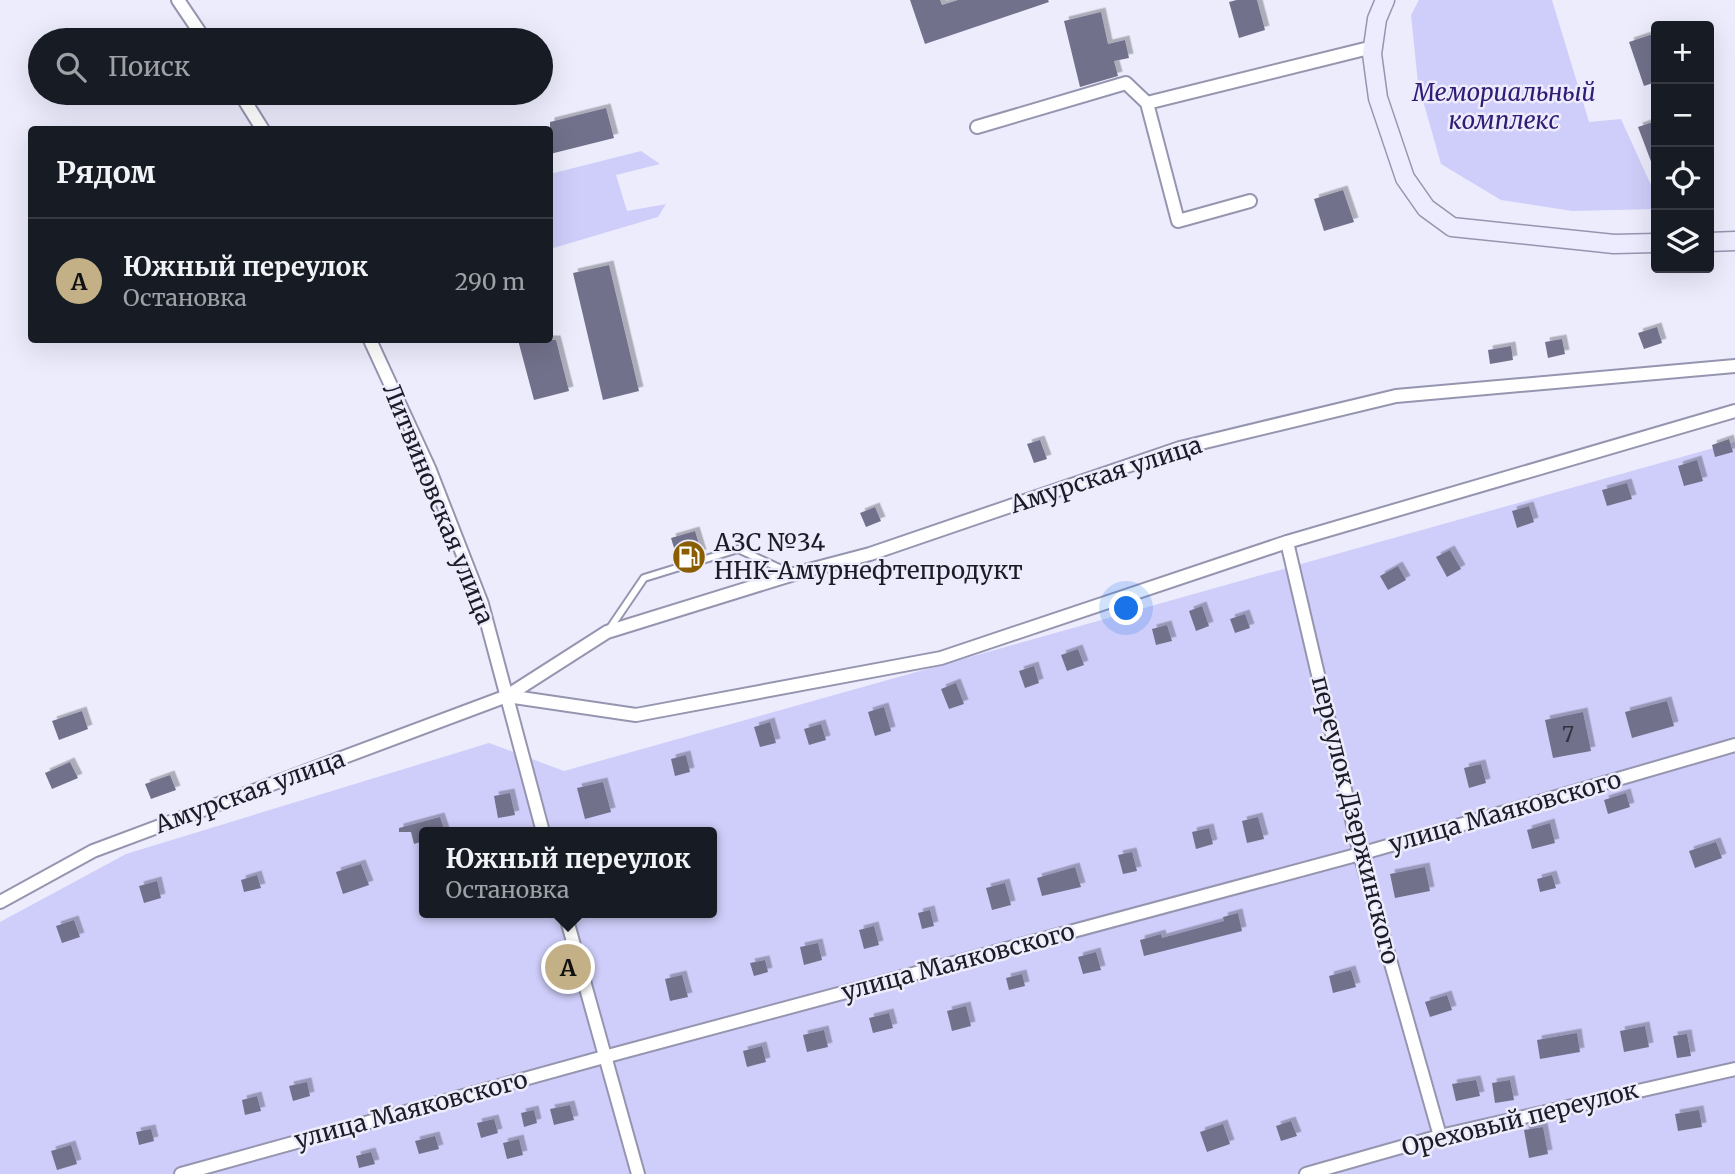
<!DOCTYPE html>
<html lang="ru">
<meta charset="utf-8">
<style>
:root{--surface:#171b24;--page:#242831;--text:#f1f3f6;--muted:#9ea1a6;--line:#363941;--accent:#c3b087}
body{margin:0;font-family:Merriweather,serif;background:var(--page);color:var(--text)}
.controls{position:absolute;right:21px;top:21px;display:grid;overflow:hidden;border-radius:7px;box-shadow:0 7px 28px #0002}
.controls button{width:63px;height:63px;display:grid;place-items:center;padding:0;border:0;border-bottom:2px solid var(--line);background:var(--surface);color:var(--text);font:35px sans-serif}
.you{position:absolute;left:1127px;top:609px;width:24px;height:24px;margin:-18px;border:5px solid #fff;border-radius:50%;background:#1a73e8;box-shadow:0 0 0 10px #1a73e833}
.badge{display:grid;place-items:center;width:46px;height:46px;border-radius:50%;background:var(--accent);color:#111;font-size:23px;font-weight:700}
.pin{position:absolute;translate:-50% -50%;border:4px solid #fff;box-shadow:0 2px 7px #0006}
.popup{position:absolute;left:419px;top:827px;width:298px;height:91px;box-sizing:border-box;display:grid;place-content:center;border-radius:7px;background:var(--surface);filter:drop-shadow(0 2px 5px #0005);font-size:23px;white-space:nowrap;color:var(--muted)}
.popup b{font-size:26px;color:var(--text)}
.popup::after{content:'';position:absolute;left:50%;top:100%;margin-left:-14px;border:14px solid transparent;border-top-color:var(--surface)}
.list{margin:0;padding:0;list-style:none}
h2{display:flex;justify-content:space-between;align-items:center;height:91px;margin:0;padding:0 28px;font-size:30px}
h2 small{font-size:23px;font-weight:400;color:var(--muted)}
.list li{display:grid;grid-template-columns:46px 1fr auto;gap:21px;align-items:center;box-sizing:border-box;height:126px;padding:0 28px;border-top:2px solid var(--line)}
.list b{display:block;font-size:26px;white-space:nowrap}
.list p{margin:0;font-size:23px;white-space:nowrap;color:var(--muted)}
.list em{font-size:23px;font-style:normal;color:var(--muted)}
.icon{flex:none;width:38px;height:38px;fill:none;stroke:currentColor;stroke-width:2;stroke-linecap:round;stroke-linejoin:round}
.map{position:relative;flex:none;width:1735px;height:1174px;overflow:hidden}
.search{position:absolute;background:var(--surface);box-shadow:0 7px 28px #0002;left:28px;top:28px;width:525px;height:77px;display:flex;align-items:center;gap:18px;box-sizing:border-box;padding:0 24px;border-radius:38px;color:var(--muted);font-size:26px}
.panel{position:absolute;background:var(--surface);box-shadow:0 7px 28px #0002;left:28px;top:126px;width:525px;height:217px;border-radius:7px}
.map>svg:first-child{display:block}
.green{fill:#cfcefa;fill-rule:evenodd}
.building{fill:#72718b;filter:url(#shadow)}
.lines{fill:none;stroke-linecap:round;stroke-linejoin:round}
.service-casing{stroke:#9695b0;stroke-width:10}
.minor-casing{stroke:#9695b0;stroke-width:16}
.secondary-casing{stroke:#9695b0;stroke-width:21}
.service{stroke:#fff;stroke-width:6}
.minor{stroke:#fff;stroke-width:12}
.secondary{stroke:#edecfe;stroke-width:18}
.labels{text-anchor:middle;stroke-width:5;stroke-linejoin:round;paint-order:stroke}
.number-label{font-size:21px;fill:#32313f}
.park-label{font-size:24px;font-style:italic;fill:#311b75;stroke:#ececfd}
.street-label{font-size:24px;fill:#1c1c26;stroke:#ececfd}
.poi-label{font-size:24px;fill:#1c1c26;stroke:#ececfd;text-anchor:start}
</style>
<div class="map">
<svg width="1735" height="1174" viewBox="0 0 1735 1174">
<defs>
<filter id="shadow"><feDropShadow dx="4.5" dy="-4.5" stdDeviation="0" flood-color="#0004"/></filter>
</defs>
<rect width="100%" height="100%" fill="#ececfd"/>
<g class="green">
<polygon points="1419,0 1552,0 1589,122 1621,119 1656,196 1656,209 1572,211 1501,200 1441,164 1418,83 1411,15"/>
<polygon points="641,151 660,164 616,175 627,211 666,204 658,217 550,249 550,174"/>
<path d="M1735 442V1174H0V922L126 854 489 743 564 771ZM424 832H712V913H424Z"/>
</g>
<g class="building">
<polygon points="910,0 940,0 942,5 958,0 1048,0 1049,2 925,44"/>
<polygon points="1237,0 1257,0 1265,30 1239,38 1229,2"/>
<polygon points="1101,12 1108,44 1125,40 1129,58 1114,61 1118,76 1080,87 1064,21"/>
<polygon points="1656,33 1656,82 1644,86 1629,42"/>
<polygon points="606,108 614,138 550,154 550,122"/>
<polygon points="1656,121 1656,172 1655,172 1638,127"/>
<polygon points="1343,190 1354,222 1324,231 1314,199"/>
<polygon points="609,265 639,391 603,400 573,273"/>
<polygon points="1657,327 1662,343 1644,349 1638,333"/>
<polygon points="1562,339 1565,354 1548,358 1545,342"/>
<polygon points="518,340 556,340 569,391 534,400"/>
<polygon points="1511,346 1513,360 1490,364 1488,350"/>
<polygon points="1729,439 1733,452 1715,457 1712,445"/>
<polygon points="1040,440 1047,459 1034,463 1027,444"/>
<polygon points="1697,460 1703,481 1684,486 1678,466"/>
<polygon points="1627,483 1632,499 1607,506 1602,490"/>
<polygon points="1529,506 1534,522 1517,528 1512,511"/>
<polygon points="875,507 881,521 866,527 860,513"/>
<polygon points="695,531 702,554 678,561 671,538"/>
<polygon points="1450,550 1461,569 1447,577 1436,557"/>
<polygon points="1398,566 1406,580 1388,590 1380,576"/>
<polygon points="1202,606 1209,626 1196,631 1189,611"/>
<polygon points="1245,614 1250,628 1235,633 1230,619"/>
<polygon points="1167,625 1172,641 1156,645 1152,629"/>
<polygon points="1078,649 1084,665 1067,671 1061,655"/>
<polygon points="1034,666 1039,683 1025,688 1019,671"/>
<polygon points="956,683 964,704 949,709 941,689"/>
<polygon points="1667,701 1674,726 1632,738 1625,712"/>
<polygon points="884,707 891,731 875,736 868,712"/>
<polygon points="82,711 88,729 59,740 52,721"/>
<polygon points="1583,712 1591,751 1553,758 1545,720"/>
<polygon points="770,722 776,743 760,747 754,727"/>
<polygon points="821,724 826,740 809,745 804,729"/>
<polygon points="686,755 690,772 675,776 671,759"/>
<polygon points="70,762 78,778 52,789 45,773"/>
<polygon points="1481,764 1486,783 1469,788 1464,768"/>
<polygon points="170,775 176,790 151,799 145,784"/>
<polygon points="603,782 611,812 585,819 577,788"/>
<polygon points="510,793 515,815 498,818 494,796"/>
<polygon points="1626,793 1630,807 1608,814 1604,800"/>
<polygon points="440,817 445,832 424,832 424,841 414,844 411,832 399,832 399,828"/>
<polygon points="1258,817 1264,839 1247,843 1242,821"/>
<polygon points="1550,823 1555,843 1532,849 1527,830"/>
<polygon points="1209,828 1213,844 1196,849 1192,832"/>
<polygon points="1716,842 1722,858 1695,868 1689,851"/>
<polygon points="1132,852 1137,871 1123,874 1118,855"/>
<polygon points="361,864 369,885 343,894 336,872"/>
<polygon points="1075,867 1081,887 1042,896 1037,878"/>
<polygon points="1425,867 1430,891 1395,898 1390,874"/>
<polygon points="257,875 261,888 244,892 241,880"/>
<polygon points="1552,875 1556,888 1540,892 1537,879"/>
<polygon points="157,881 161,898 144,903 139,886"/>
<polygon points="1005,883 1011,905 992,910 986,888"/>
<polygon points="930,910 934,926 922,929 918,913"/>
<polygon points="1238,913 1242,931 1144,956 1140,940 1161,934 1162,938 1224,921 1223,917"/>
<polygon points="74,920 80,937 62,943 56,926"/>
<polygon points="874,926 879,945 864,949 859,930"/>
<polygon points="818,943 822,960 804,965 800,947"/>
<polygon points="1096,952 1101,970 1083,974 1078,957"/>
<polygon points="765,960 768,972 754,976 750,963"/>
<polygon points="1351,970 1356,987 1333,993 1329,976"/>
<polygon points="1022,974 1025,986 1009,990 1006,978"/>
<polygon points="682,975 688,997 670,1001 665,979"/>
<polygon points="1447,995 1452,1010 1430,1017 1425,1002"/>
<polygon points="966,1006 971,1026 952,1031 947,1011"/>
<polygon points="889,1013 893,1028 873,1033 869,1018"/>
<polygon points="1645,1026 1649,1047 1624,1052 1620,1031"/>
<polygon points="824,1030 828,1047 807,1052 803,1035"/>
<polygon points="1577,1033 1580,1052 1540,1059 1537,1040"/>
<polygon points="1687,1034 1691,1056 1677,1058 1673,1036"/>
<polygon points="762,1046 766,1062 747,1067 743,1051"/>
<polygon points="1476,1080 1480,1096 1456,1101 1452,1084"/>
<polygon points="1510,1080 1514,1100 1495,1103 1492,1083"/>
<polygon points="307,1082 310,1096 293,1101 289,1086"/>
<polygon points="257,1096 261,1111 245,1115 242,1100"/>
<polygon points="570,1105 574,1120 554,1125 550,1109"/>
<polygon points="534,1110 537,1123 524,1127 521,1113"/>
<polygon points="1699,1110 1702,1127 1678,1131 1675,1114"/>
<polygon points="494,1119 498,1133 481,1138 477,1123"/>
<polygon points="1291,1121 1297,1136 1281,1141 1276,1126"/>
<polygon points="1223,1124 1230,1144 1207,1152 1200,1132"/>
<polygon points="1543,1127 1548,1154 1529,1158 1524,1130"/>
<polygon points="151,1129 154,1141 139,1145 136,1132"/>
<polygon points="435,1136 439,1149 419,1154 415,1141"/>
<polygon points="519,1139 523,1155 507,1159 503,1143"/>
<polygon points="71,1145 77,1164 57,1170 51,1151"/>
<polygon points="371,1152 375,1164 359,1168 356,1156"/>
</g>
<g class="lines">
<g class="service-casing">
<polyline id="service" points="608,631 644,578 738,549 790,573"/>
</g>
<g class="minor-casing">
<g id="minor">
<polyline points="178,0 205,40"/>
<polyline points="240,93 263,130"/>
<polyline points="977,127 1126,83 1147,103"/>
<polyline points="1250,201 1178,221 1147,103 1373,47"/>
<polyline points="370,340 429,468 482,604 543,832"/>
<polyline points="1287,542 1360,854 1440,1136"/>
<polyline points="507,696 636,715 941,658 1287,542 1735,411"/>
<polyline points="0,902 93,851 507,696 607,632 794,574 870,554 1180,448 1396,396 1735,366"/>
<polyline points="565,913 638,1174"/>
<polyline points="181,1174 604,1057 1360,854 1735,745"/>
<polyline points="1306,1174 1440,1136 1735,1069"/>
</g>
</g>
<g class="secondary-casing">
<g id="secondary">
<polyline points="1385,0 1377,19 1372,54 1378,98 1405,178 1426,208 1452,227 1614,244 1656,243"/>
<polyline points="1709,242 1735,241"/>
</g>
</g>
<use href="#service" class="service"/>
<use href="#minor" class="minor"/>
<use href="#secondary" class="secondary"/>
</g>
<defs>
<g id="fuel-disc" transform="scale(1.75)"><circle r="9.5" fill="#8a5d00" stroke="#ececfd"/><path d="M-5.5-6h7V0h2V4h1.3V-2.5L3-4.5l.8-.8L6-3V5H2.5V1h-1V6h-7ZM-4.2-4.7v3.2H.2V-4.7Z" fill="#fff"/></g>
</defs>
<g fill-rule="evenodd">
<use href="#fuel-disc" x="689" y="557"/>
</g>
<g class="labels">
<g class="number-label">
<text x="1568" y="742">7</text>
</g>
<g class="park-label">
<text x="1504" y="101">Мемориальный<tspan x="1504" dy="28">комплекс</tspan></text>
</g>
<g class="street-label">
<text transform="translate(1106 475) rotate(-18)" y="8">Амурская улица</text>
<text transform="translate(438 504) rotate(68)" y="8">Литвиновская улица</text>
<text transform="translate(250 792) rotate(-20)" y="8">Амурская улица</text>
<text transform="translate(1505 812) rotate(-16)" y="8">улица Маяковского</text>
<text transform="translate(1355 820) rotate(76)" y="8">переулок Дзержинского</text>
<text transform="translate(958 962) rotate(-15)" y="8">улица Маяковского</text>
<text transform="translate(411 1110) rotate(-15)" y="8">улица Маяковского</text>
<text transform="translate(1520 1119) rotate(-14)" y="8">Ореховый переулок</text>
</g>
<g class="poi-label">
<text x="714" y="551">АЗС №34<tspan x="714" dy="28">ННК-Амурнефтепродукт</tspan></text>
</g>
</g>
</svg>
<div class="controls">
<button>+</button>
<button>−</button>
<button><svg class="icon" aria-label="locate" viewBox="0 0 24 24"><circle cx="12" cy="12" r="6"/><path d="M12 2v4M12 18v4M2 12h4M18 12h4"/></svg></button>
<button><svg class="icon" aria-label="layers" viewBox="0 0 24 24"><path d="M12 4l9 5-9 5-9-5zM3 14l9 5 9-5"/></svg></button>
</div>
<div class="you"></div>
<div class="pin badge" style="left:568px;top:967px">A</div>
<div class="popup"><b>Южный переулок</b>Остановка</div>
<div class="search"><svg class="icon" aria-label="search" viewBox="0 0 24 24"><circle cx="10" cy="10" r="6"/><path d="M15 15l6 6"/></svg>Поиск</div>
<section class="panel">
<h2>Рядом<small></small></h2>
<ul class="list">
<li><span class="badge">A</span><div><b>Южный переулок</b><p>Остановка</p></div><em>290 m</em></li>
</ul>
</section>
</div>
